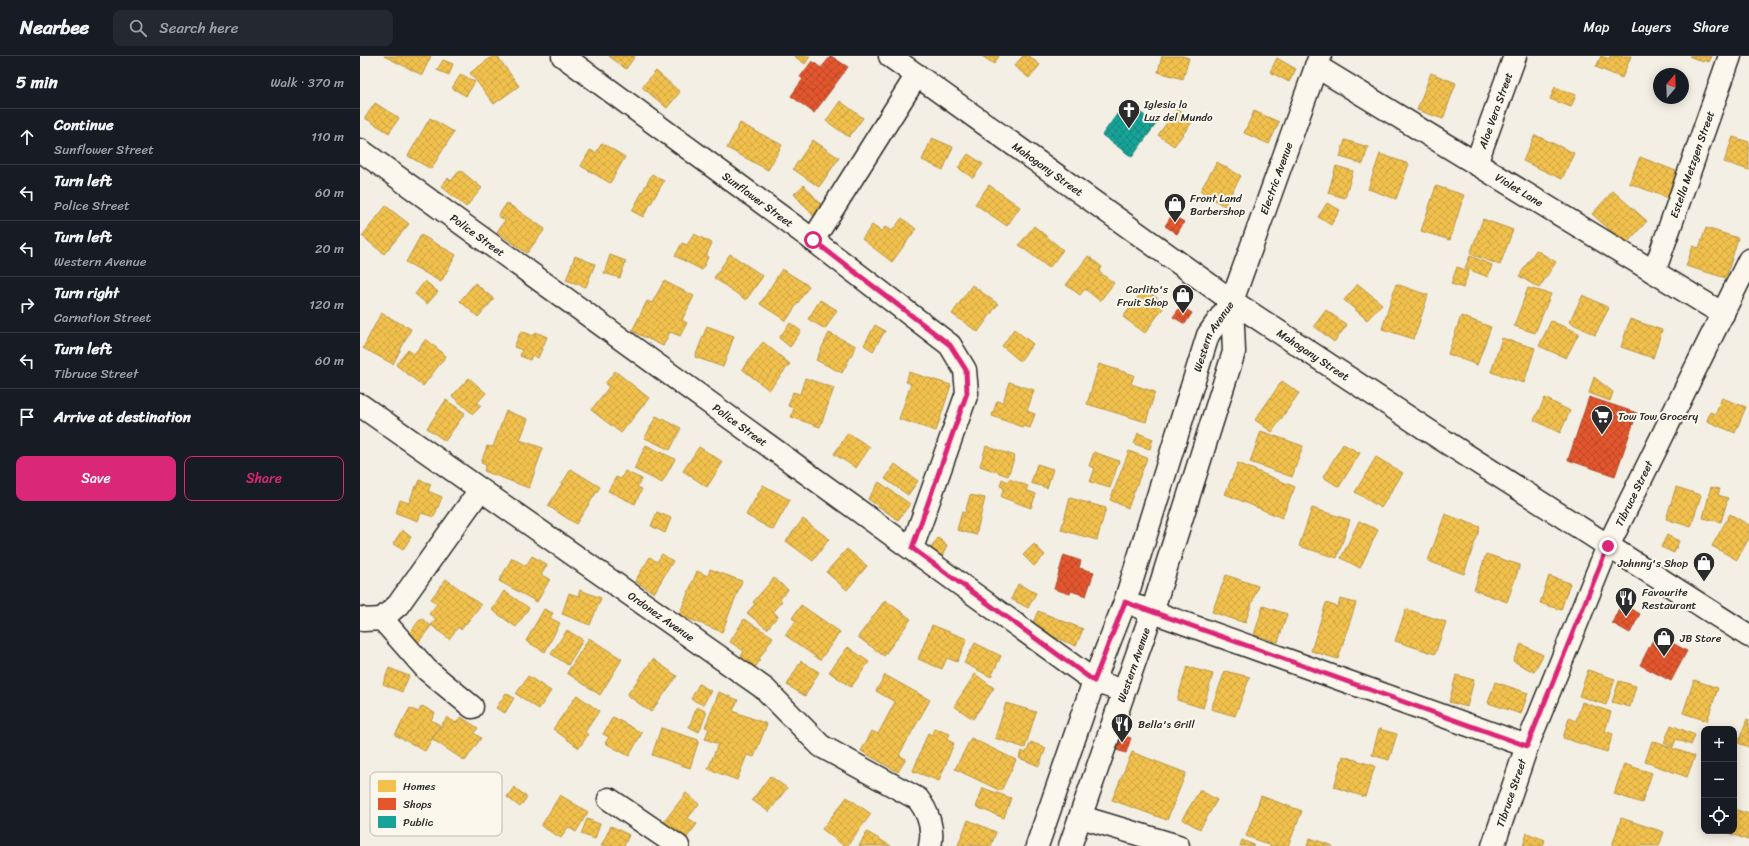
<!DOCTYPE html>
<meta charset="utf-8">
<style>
:root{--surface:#171b24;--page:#242831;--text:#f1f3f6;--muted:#9ea1a6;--line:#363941;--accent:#db2777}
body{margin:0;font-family:Sriracha,sans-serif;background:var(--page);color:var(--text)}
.controls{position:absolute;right:12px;bottom:12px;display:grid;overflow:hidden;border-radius:8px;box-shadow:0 2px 10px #0003}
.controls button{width:36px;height:36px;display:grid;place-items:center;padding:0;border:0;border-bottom:1px solid var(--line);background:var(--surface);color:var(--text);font:20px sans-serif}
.compass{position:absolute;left:1293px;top:12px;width:36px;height:36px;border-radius:50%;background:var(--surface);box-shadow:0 2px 10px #0003;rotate:19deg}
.stop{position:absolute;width:12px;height:12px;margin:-9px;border:3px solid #db2777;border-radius:50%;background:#fff}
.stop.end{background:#db2777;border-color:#fff;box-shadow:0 1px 4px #0008}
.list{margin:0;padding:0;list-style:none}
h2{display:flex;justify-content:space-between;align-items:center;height:52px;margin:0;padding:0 16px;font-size:17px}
h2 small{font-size:13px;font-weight:400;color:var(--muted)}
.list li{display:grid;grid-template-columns:26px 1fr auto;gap:12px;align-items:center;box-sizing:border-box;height:56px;padding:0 16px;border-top:1px solid var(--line)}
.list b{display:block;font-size:15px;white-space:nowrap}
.list p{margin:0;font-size:13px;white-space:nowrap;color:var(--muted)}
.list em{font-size:13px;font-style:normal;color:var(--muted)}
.actions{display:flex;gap:8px;padding:12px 16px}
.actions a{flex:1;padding:9px 0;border:1px solid var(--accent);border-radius:8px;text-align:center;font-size:14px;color:var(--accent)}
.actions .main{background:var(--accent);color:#fff}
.icon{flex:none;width:22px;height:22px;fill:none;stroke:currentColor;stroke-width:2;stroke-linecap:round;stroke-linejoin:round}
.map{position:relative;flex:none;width:1389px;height:790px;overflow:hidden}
header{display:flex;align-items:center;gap:24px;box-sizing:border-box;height:56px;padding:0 20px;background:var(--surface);border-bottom:1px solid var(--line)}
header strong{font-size:19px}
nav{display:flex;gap:22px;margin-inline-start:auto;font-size:14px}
.search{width:280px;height:36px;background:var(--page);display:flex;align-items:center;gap:10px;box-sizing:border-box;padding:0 14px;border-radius:8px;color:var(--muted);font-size:15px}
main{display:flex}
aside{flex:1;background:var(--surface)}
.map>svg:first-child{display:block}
.homes{fill:url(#homes-cross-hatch);stroke:#b69444}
.shops{fill:url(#shops-cross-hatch);stroke:#ac4a2d}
.public{fill:url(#public-cross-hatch);stroke:#1d7f77}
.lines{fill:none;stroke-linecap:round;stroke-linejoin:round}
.minor-casing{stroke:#2b2b2b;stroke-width:25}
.minor{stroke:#fbf7ec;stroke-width:22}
.route{stroke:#db2777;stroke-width:5}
.labels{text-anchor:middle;stroke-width:4;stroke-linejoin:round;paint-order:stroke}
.poi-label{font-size:11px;fill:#2b2b2b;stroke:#fbf7ec;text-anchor:start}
.street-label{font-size:11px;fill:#2b2b2b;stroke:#fbf7ec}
.key{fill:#fbf7ec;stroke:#bdbab2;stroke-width:1}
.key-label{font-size:11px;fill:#2b2b2b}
</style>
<header>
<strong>Nearbee</strong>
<div class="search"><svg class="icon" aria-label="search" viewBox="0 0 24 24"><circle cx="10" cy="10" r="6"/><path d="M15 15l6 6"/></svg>Search here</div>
<nav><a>Map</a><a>Layers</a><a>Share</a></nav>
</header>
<main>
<aside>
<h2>5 min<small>Walk · 370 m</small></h2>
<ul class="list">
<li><svg class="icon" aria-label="ahead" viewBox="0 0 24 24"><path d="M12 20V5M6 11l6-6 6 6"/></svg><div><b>Continue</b><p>Sunflower Street</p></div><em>110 m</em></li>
<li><svg class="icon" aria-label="left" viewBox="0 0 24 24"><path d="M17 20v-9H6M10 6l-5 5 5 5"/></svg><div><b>Turn left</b><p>Police Street</p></div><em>60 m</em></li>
<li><svg class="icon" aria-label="left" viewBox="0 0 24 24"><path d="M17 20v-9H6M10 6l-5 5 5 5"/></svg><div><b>Turn left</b><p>Western Avenue</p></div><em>20 m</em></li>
<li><svg class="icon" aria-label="right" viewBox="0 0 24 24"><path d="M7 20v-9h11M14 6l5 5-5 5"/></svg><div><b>Turn right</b><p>Carnation Street</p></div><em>120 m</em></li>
<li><svg class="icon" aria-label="left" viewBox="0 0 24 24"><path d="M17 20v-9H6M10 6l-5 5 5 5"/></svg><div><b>Turn left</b><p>Tibruce Street</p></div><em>60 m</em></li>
<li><svg class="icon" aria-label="arrive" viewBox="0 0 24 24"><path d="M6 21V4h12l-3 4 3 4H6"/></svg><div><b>Arrive at destination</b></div></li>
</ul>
<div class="actions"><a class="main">Save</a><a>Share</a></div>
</aside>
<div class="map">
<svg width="1389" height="790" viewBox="0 0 1389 790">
<defs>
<pattern id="homes-cross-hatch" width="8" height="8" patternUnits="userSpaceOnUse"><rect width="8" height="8" fill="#f2c14e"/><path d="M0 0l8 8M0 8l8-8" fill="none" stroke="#d0a644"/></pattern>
<pattern id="shops-cross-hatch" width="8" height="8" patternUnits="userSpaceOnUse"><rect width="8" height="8" fill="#e4572e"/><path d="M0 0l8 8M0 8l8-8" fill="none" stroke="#b94827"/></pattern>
<pattern id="public-cross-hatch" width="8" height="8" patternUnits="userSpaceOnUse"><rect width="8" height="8" fill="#17a398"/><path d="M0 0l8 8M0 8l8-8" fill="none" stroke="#15857c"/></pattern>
</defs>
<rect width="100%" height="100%" fill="#f3efe4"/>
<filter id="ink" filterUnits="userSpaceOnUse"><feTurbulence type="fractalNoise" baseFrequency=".025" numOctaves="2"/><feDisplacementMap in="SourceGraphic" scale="8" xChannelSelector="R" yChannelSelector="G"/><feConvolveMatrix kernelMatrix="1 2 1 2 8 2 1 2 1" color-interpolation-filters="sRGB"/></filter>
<g filter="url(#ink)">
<g class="homes">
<polygon points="24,0 71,0 62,19"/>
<polygon points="133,0 137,0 159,30 134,48 110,17"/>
<polygon points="249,0 275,0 266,13"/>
<polygon points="434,0 450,0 445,8"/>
<polygon points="622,0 639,0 634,8"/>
<polygon points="663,0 669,0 680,9 669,22 654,10"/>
<polygon points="802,0 822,0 829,2 823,23 798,16"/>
<polygon points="1241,0 1249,3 1250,0 1271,0 1262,22 1236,11"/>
<polygon points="1329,0 1352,0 1349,6 1344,4 1343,6"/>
<polygon points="917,2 936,13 929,26 910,16"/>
<polygon points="83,4 93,8 89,19 77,14"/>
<polygon points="296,15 320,36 307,52 282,31"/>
<polygon points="1071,17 1096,27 1083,63 1057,54"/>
<polygon points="101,18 115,26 106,40 92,32"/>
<polygon points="1195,31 1216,39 1211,51 1190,43"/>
<polygon points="480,45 503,62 489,81 466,65"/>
<polygon points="15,47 39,62 29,77 5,62"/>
<polygon points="817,53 833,65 814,90 798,79"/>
<polygon points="894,55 919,66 909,88 884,77"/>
<polygon points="70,62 94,76 71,113 48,100"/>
<polygon points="380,67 422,89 408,114 367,92"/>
<polygon points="1175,79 1214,97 1202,123 1163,105"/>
<polygon points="1373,81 1389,86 1389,114 1364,106"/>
<polygon points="572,82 593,91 583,114 562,104"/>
<polygon points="453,84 479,102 459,131 433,113"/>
<polygon points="985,84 1008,91 1003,108 980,101"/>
<polygon points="242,87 265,101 250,127 221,110 230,94 236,97"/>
<polygon points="608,98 623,108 613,122 598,112"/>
<polygon points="1020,98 1049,108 1036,143 1008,133"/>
<polygon points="1280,101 1321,117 1310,143 1269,127"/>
<polygon points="857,106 881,120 864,150 840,135"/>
<polygon points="976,110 993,115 985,142 968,137"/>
<polygon points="100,114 122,132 106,151 81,130 88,122 91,125"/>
<polygon points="292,118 304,125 283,161 272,155"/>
<polygon points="444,129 466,154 456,163 434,138"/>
<polygon points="629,129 660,151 647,170 615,148"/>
<polygon points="1076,130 1104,139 1090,184 1061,175"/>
<polygon points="1253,135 1287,165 1266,188 1232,158"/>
<polygon points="147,147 185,173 167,197 137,176 145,164 138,160"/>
<polygon points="967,147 980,154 971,169 958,161"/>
<polygon points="26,150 49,168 24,198 2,180"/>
<polygon points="542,162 556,173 532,206 502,183 512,169 521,175 525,171 532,175"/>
<polygon points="1123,163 1153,174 1140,209 1110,198"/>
<polygon points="674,170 703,194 689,212 659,189"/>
<polygon points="1346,172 1378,182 1366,222 1326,210 1333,190 1339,192"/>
<polygon points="334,178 352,187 346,200 348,201 342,214 315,200 322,187 327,189"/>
<polygon points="61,179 96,199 81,226 46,206"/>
<polygon points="1176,194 1196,206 1179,232 1159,220"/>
<polygon points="370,198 403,220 386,244 354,222"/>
<polygon points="250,199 266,205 260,222 244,217"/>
<polygon points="215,200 235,208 226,231 206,224"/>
<polygon points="728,200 742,211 739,216 754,227 740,245 725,233 720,239 706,229"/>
<polygon points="1110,200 1132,209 1128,221 1105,212"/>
<polygon points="1097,211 1109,215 1103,232 1091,228"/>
<polygon points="422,213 449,230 426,265 400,248"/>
<polygon points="65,225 78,236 67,248 55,238"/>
<polygon points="304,225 334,240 322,264 327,267 320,280 310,276 303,290 272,275 287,245 292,247"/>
<polygon points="115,227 134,243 118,261 100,245"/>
<polygon points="998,228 1022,248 1007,264 984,244"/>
<polygon points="1036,228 1068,239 1054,283 1022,273"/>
<polygon points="612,229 638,248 618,276 592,258"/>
<polygon points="1168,232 1191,238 1175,277 1154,270"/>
<polygon points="784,233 806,248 785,277 763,261"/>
<polygon points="1223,239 1249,252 1235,279 1209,266"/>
<polygon points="460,244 477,254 465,273 448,263"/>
<polygon points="966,254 987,269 974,286 954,270"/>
<polygon points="21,257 51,273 33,308 3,292"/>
<polygon points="1101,260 1131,271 1117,309 1088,298"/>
<polygon points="1270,263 1302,274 1293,302 1261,291"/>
<polygon points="1191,265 1219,277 1206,302 1179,290"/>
<polygon points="430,267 441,275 430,291 419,282"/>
<polygon points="515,269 525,275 513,295 504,289"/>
<polygon points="347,270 374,280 363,311 335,301"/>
<polygon points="654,273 673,288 660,305 642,290"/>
<polygon points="161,275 174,280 176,276 187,281 178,302 172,299 170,304 160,300 162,294 154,291"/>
<polygon points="469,277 496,290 482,317 456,304"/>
<polygon points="1142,282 1175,292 1164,327 1131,316"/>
<polygon points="66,283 86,300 63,330 36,309 48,294 54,298"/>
<polygon points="403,286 430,308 409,334 382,313"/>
<polygon points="739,308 774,319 771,328 795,336 786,366 727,348"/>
<polygon points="255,315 289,342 261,377 231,354 249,331 245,328"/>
<polygon points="549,316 591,329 576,375 539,363 551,328 546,326"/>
<polygon points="1234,321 1253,336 1250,345 1229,337"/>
<polygon points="109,322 126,337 117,347 121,350 113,358 92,340"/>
<polygon points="445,322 474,332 460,371 431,361 434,352 428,350 433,336 440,338"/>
<polygon points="922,325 939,337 912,376 895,364"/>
<polygon points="649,326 674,334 667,355 675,358 670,372 663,370 662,371 632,360 637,345 643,346"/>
<polygon points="1185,342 1210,355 1200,377 1174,364"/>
<polygon points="1362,342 1386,351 1375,377 1347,365 1350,356 1355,358"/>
<polygon points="86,344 105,357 85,385 67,372"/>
<polygon points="146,355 168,363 160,384 183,392 169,432 124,415 126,409 121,407 127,390 133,391"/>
<polygon points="296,360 321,372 310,394 285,382"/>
<polygon points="901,375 943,390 932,421 890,406"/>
<polygon points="488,377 510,391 496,412 474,398"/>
<polygon points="778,377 793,383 790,393 774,388"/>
<polygon points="983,388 1000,397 979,431 963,421"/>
<polygon points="286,389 315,403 302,427 274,413"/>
<polygon points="626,390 655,400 648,420 620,410"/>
<polygon points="339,391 363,406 347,431 323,415"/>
<polygon points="769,395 787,402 768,452 750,444"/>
<polygon points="734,396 759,405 750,432 730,426 735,412 729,410"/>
<polygon points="1016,401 1043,417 1021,452 995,436"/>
<polygon points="878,407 935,431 922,462 865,438"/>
<polygon points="535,408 558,425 548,439 525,423"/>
<polygon points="677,408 693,413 687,432 671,427"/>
<polygon points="211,413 240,431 216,468 188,450"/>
<polygon points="265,415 282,423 277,431 282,433 275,448 248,435 256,421 261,423"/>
<polygon points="642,423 648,426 649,423 668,430 666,434 676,438 671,452 641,441 644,432 640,430"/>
<polygon points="60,424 71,428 68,435 82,441 74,461 61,457 58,465 36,457 40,444 49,447 55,430 57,431"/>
<polygon points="519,426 550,448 538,464 508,443"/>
<polygon points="403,429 430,444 413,474 386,459"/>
<polygon points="1316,431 1341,439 1331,471 1306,463"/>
<polygon points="1351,431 1360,433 1358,439 1368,442 1361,466 1343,462"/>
<polygon points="610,439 625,442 616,479 597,474 602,456 605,457"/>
<polygon points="710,442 746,452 737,484 701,474"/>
<polygon points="952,452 990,464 977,502 939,490"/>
<polygon points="297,456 311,462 305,477 291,470"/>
<polygon points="1085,458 1120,471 1104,518 1068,505"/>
<polygon points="1370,458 1389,469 1389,482 1377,504 1352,490"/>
<polygon points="443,463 469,483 453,505 426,485"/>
<polygon points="999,465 1018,474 1000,512 981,502"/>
<polygon points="42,474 51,481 43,494 33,488"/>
<polygon points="1307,479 1319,485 1314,497 1301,491"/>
<polygon points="578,482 587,489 580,505 568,496"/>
<polygon points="674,488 685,499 674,510 663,499"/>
<polygon points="487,493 507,510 487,534 466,516"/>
<polygon points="302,498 313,505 294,537 275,525 290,501 297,506"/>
<polygon points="1126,498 1160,509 1147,546 1114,534"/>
<polygon points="172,500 187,509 181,519 190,523 177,546 139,525 152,502 166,510"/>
<polygon points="350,513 382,525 362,576 319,559 337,515 348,520"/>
<polygon points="866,519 898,530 885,567 852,556"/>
<polygon points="1189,520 1210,527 1201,554 1180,547"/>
<polygon points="414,522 428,534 420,543 422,545 413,555 418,560 407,573 387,557 395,548 393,546"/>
<polygon points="86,523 121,549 101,574 98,571 89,583 71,569 76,563 69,558 77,548 71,543"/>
<polygon points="658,528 676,537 668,552 651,543"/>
<polygon points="220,534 241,542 230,569 202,558 209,537 218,540"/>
<polygon points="144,535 169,552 156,571 132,554"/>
<polygon points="980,543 996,547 978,603 951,595 966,547 978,551"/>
<polygon points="525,544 551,563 524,600 498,581"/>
<polygon points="441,549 480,576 460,604 425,579 436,565 432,562"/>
<polygon points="903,550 927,558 918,586 894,579"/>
<polygon points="184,553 193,557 190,562 200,567 185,596 166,585"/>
<polygon points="1046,553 1086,566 1075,598 1035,585"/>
<polygon points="678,555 723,573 716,590 671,571"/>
<polygon points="61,562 71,570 57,588 47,581"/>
<polygon points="384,563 413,581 399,603 400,604 394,613 379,604 384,595 370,586"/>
<polygon points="572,569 607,583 597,606 587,602 582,613 558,603"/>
<polygon points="207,574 223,584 208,609 191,598"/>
<polygon points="229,582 262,603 240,639 207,617"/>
<polygon points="615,587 641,600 631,621 604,607"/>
<polygon points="1161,588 1183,599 1174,616 1153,605"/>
<polygon points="488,591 509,606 491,631 469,616"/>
<polygon points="293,603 317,620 291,656 267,639"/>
<polygon points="441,605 459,616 445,640 427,629"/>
<polygon points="827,611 853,618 843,652 817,644"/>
<polygon points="29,612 49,620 42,636 23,628"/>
<polygon points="1228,614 1255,623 1246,649 1219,640"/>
<polygon points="865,615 890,621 875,660 851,653"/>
<polygon points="615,618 634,632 613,663 594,650"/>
<polygon points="525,619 570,644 539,699 546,703 538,716 501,695 512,675 518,678 535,646 516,635"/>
<polygon points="1096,619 1114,624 1107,651 1089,646"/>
<polygon points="168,620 191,635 179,653 156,638"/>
<polygon points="1334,624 1358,632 1347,665 1323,657"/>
<polygon points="1259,625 1276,630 1270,651 1252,646"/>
<polygon points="1135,626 1168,637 1161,658 1128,647"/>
<polygon points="339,628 351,635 343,649 331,643"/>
<polygon points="359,636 378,644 373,655 407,668 394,701 387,699 377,724 348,713 358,688 345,683 349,672 345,671"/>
<polygon points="146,637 154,642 145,657 136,652"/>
<polygon points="217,639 239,655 225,676 228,679 219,692 193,673"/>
<polygon points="1222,646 1251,656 1245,675 1253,678 1247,696 1203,682 1209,662 1216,665"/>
<polygon points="646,647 676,656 665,692 635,682"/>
<polygon points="62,650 75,657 71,664 80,669 65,695 35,679 50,652 58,656"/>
<polygon points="337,651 347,656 339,676 329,671"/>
<polygon points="87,661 96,667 101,661 118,672 114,677 121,682 105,705 72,683"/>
<polygon points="253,661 282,677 269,700 245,687 249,681 243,678"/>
<polygon points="1387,663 1389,664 1389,691 1378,687"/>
<polygon points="1311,669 1335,679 1331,689 1316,683 1313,691 1304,687"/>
<polygon points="301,672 339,684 330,712 292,699"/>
<polygon points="574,672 590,678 587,684 594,687 579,725 553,715 568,677 572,679"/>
<polygon points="1019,673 1037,678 1029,704 1012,699"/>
<polygon points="611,682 656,704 641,735 595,713"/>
<polygon points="1292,685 1335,700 1327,721 1285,706"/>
<polygon points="671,686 686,692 679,710 659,702 661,695 666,697"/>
<polygon points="772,696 826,717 807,764 752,744"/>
<polygon points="983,700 1015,710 1005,741 974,731"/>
<polygon points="1264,708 1292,717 1282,747 1254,738"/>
<polygon points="410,720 427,732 409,756 392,744"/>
<polygon points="154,731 167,741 160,751 147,741"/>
<polygon points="623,732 651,742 644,762 616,751"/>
<polygon points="840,734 857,744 840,773 822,763"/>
<polygon points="326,737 339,748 328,762 337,768 322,788 300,771"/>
<polygon points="200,739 228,756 216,776 208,771 201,782 181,770"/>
<polygon points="901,740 942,755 928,790 912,790 886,780"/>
<polygon points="487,741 511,758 487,790 484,790 462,773"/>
<polygon points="1374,753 1389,758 1388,784 1363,775 1374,775"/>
<polygon points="1261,762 1304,776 1299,790 1252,790"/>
<polygon points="227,763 240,768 235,783 221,778"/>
<polygon points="608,764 636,776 631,790 598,789"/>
<polygon points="251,770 269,779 264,790 241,790"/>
<polygon points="507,776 531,790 499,790"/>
<polygon points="1167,777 1185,784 1183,790 1163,790"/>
<polygon points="950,782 973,790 947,790"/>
<polygon points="882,784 894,789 893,790 880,790"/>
</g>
<g class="shops">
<polygon points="471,0 488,11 454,57 431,40 443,23 440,21 452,5 461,12"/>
<polygon points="812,159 824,166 817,178 805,170"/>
<polygon points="821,250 832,257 825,268 813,261"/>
<polygon points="1229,341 1277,357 1255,420 1208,404"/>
<polygon points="704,499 721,505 719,512 734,516 726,540 711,535 710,538 694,533"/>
<polygon points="1261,548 1280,558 1270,577 1252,567"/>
<polygon points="1296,578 1327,595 1311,625 1280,609"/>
<polygon points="758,678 771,682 766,697 753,693"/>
</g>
<polygon class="public" points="766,46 796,68 772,101 742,79"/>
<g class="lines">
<g class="minor-casing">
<g id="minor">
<path id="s1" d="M203 0 453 184 590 289 605 314 607 337 552 492"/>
<path id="s2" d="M530 0 872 245 1075 379 1389 580"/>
<path id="s3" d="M956 10 1363 258"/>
<path id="s4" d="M0 94 734 625 763 635"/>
<path id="s5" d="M1116 108 1155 0"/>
<polyline points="453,184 557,19"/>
<path id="s6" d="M1294 216 1370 0"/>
<path id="s7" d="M0 349 405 633 461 690 558 743C568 756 574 773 570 790"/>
<polyline points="779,551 1167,690"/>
<polyline points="0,562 3,564 22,563 67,614 112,651"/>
<polyline points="22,563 38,549 120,434"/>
<polyline points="249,743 318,790"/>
<polyline points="721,761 818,790"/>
<path id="s8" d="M677 790 734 625 765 546 848 279 872 245 960 0"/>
<path id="s9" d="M710 790 792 556 874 296 872 245"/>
<path id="s10" d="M1133 790 1167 690 1248 490 1389 204"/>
</g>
</g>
<use href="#minor" class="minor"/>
</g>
</g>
<g class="lines" filter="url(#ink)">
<polyline class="route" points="453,184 590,289 606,314 607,337 552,492 734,625 765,546 1167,690 1248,490"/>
</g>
<defs>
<g id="church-pin" transform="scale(1.15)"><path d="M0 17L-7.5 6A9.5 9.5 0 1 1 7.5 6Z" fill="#2b2b2b" stroke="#fbf7ec"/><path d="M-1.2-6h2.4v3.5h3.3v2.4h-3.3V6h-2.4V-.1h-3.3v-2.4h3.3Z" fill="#fff"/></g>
<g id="shop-pin" transform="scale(1.15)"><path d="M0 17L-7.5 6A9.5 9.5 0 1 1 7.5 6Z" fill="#2b2b2b" stroke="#fbf7ec"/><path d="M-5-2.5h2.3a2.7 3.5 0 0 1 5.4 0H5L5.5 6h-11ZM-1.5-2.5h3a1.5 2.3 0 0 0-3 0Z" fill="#fff"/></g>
<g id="supermarket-pin" transform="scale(1.15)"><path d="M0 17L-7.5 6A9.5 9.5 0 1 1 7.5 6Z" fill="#2b2b2b" stroke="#fbf7ec"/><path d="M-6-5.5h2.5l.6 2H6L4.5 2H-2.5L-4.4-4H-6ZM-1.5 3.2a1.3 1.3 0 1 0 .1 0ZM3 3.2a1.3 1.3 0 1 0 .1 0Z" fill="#fff"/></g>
<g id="restaurant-pin" transform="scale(1.15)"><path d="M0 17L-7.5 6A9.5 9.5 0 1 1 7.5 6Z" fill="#2b2b2b" stroke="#fbf7ec"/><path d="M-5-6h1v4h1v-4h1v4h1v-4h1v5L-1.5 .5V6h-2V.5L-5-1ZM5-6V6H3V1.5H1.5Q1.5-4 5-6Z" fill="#fff"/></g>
</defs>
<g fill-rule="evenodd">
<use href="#church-pin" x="769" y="54"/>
<use href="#shop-pin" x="815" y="148"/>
<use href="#shop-pin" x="823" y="239"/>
<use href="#supermarket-pin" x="1242" y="360"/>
<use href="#shop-pin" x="1344" y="507"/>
<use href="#restaurant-pin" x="1266" y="542"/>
<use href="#shop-pin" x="1304" y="582"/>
<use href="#restaurant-pin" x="762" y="668"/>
</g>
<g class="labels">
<g class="poi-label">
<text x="784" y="52">Iglesia la<tspan x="784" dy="13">Luz del Mundo</tspan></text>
<text x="830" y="146">Front Land<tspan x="830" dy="13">Barbershop</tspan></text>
<text x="808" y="237" text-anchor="end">Carlito's<tspan x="808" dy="13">Fruit Shop</tspan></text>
<text x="1258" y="364">Tow Tow Grocery</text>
<text x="1328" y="511" text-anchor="end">Johnny's Shop</text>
<text x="1282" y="540">Favourite<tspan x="1282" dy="13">Restaurant</tspan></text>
<text x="1320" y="586">JB Store</text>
<text x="778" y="672">Bella's Grill</text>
</g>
<g class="street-label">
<text dy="4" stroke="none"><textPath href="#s5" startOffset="57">Aloe Vera Street</textPath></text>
<text dy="4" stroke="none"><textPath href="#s6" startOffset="114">Estella Metzgen Street</textPath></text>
<text dy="4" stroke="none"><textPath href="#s2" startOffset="194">Mahogany Street</textPath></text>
<text dy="4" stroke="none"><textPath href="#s8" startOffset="711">Electric Avenue</textPath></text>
<text dy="4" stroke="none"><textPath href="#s3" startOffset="238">Violet Lane</textPath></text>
<text dy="4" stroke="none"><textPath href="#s1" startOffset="242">Sunflower Street</textPath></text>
<text dy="4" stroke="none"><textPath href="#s4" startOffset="145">Police Street</textPath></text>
<text dy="4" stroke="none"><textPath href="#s8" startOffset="540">Western Avenue</textPath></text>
<text dy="4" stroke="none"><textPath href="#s2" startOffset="518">Mahogany Street</textPath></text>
<text dy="4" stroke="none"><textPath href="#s4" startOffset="469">Police Street</textPath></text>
<text dy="4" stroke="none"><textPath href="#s10" startOffset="380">Tibruce Street</textPath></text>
<text dy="4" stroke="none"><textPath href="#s7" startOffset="368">Ordonez Avenue</textPath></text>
<text dy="4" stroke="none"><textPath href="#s9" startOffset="192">Western Avenue</textPath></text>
<text dy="4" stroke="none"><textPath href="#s10" startOffset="56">Tibruce Street</textPath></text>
</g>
</g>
<rect x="10" y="716" width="132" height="64" rx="6" class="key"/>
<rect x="18" y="724" width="18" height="12" fill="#f2c14e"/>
<rect x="18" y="742" width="18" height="12" fill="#e4572e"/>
<rect x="18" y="760" width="18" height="12" fill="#17a398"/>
<g class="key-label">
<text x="43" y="734">Homes</text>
<text x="43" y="752">Shops</text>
<text x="43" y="770">Public</text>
</g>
</svg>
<div class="controls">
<button>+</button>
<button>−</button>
<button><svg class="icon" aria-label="locate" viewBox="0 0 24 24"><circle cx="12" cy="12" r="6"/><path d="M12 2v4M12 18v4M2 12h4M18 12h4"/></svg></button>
</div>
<svg class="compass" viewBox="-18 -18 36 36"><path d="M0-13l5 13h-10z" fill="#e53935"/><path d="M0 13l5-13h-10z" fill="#9ea1a6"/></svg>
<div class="stop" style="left:453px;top:184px"></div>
<div class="stop end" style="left:1248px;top:490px"></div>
</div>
</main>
